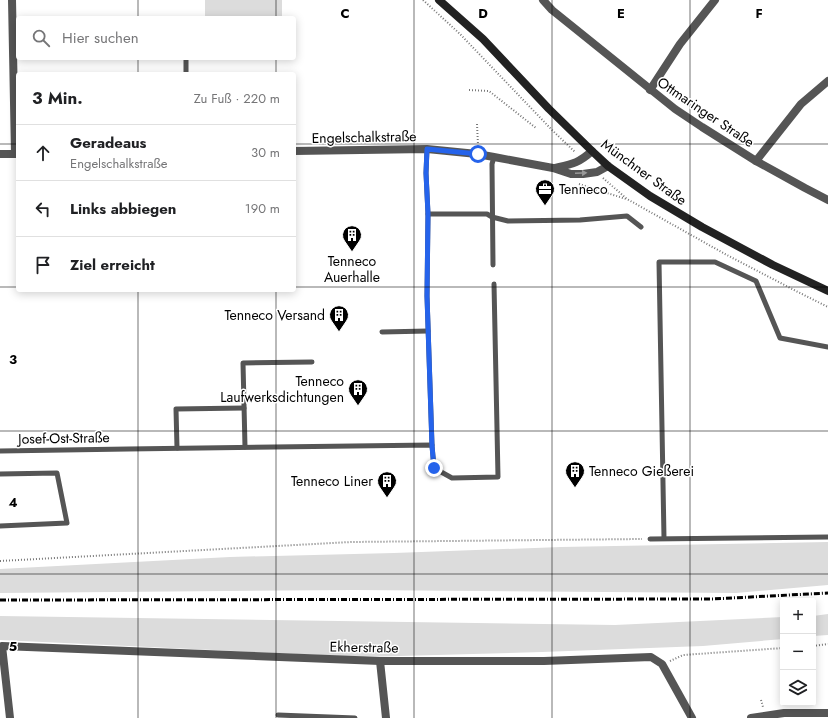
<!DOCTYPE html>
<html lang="de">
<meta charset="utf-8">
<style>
:root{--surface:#fff;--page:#f2f2f2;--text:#202124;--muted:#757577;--line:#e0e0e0}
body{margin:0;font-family:Jost,sans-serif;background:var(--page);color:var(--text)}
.controls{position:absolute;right:12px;bottom:12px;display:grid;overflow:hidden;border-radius:4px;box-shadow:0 2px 10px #0003}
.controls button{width:36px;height:36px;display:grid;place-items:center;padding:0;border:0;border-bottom:1px solid var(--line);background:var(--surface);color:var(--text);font:20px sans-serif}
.stop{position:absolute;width:12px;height:12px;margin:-9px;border:3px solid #2563eb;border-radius:50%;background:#fff}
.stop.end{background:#2563eb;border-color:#fff;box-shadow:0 1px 4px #0008}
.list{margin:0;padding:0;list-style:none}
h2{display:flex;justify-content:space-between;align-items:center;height:52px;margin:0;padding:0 16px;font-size:17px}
h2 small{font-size:13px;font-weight:400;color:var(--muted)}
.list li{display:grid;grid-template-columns:26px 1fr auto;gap:12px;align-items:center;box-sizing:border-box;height:56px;padding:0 16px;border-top:1px solid var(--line)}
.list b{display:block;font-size:15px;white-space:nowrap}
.list p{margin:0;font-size:13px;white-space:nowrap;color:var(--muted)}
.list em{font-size:13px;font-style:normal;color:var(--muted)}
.icon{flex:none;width:22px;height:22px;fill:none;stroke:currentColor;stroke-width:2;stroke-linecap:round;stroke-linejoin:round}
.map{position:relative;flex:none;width:828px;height:718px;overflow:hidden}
.search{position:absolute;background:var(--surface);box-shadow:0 2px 10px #0003;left:16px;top:16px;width:280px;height:44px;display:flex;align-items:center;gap:10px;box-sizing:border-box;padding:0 14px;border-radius:4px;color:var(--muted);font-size:15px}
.panel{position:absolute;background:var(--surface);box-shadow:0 2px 10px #0003;left:16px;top:72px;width:280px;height:220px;border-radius:4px}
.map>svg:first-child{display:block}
.green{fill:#dcdcdc}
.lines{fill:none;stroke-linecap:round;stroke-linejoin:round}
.path{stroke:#777;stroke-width:2;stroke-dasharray:1 2;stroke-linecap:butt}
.lane{stroke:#555;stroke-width:5}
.street{stroke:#555;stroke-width:8}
.secondary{stroke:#222;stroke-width:8}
.rail{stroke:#000;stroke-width:3;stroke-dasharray:6 2 1 2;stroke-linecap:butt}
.oneway{fill:#999}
.route{stroke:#2563eb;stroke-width:5}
.grid{fill:none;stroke:#000;stroke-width:1;stroke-opacity:0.55}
.labels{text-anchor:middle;stroke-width:3;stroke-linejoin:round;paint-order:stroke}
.street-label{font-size:14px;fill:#000;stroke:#fff}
.poi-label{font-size:14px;fill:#000;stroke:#fff;text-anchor:end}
.grid-label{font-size:13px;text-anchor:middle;font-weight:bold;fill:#000;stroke:#fff;stroke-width:3;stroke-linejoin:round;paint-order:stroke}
</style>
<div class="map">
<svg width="828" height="718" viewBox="0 0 828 718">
<rect width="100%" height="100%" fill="#fff"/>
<g class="green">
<rect x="205" y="0" width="77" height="18"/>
<rect x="206" y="58" width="76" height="2"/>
<polygon points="828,542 828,585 736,593 353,590 0,593 0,569 230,557 394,553 561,547"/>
<polygon points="828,614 828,635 813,636 813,616"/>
<polygon points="0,616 615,625 783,617 783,639 703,646 542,652 363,657 0,640"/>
</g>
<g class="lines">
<g class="path">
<polyline points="423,0 460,34 553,131 575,152"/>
<polyline points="469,90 489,91 536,128"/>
<polyline points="477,124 478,145"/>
<polyline points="603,178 627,199 725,254 796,291 828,307"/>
<polyline points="579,184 626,199"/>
<polyline points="0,561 351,542 642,539"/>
<polyline points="813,646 828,644"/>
<polyline points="670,661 683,655 783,648"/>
<polyline points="761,700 763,707"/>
</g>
<g class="lane">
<polyline points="186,74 186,58"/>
<polyline points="427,149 426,173 428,214 427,296 432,445"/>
<polyline points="428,214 487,214 492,217 508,221 580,220 627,216 641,227"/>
<polyline points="493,265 492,164 494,157"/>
<polyline points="382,332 428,331"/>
<polyline points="245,447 243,363 312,362"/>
<polyline points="177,448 176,409 244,408"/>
<polyline points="0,451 128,449 432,445 434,468 452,478 498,477 494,284"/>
<polyline points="0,474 57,473 67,523 0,526"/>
<polyline points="664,538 659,262 715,262 756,281 780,338 828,347"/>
<polyline points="650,539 828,537"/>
<polyline points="278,715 355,718"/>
</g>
<g class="street">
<polyline points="12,0 15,154"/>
<polyline points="543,0 552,10 675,109 702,127 756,161 805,188 828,200"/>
<polyline points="650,90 680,44 715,0"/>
<polyline points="294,151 427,149 477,154 494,157 553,168 571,174 583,174 597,172 608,166"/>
<polyline points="0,154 18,154"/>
<polyline points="756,161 801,104 828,81"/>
<path d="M555 168C572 164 579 163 592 151"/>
<polyline points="380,661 386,718"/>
<polyline points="10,718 2,646 380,661 544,661 651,657 662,664 692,718"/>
<polyline points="751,718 784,713 828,713"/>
</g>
<polyline class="secondary" points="439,0 483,39 549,109 592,151 608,166 650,196 702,227 773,265 828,291"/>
<polyline class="rail" points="0,600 712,599 828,593"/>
</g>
<defs><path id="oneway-solid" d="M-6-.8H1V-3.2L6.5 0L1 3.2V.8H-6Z"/></defs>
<use class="oneway" href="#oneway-solid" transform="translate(581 173) rotate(-2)"/>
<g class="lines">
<polyline class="route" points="434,468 432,446 427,296 428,214 426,173 427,149 478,154"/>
</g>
<path class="grid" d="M138 0V18M276 0V18M414 0V718M552 0V718M690 0V718M138 58V74M276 58V74M0 144H18M294 144H828M0 287H18M294 287H828M138 290V718M276 290V718M0 431H828M0 574H828"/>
<defs>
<g id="office-pin" transform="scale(1)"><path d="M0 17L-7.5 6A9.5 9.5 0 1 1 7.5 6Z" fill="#000" stroke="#fff"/><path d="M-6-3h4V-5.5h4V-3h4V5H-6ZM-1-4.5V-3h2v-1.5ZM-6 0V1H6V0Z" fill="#fff"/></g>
<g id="building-pin" transform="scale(1)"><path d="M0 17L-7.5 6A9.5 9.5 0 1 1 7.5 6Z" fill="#000" stroke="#fff"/><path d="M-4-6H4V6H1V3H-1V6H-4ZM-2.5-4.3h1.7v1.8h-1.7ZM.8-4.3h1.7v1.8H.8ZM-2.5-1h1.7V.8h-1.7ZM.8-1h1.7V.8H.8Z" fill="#fff"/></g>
</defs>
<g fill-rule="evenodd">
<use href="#office-pin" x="545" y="189"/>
<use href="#building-pin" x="352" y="235"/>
<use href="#building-pin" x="339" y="315"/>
<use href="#building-pin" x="358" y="389"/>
<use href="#building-pin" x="575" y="471"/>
<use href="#building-pin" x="387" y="481"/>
</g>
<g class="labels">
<g class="street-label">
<text transform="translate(706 112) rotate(34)" y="5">Ottmaringer Straße</text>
<text transform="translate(364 137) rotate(-1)" y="5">Engelschalkstraße</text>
<text transform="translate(644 172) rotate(36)" y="5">Münchner Straße</text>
<text transform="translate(64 438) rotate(-1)" y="5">Josef-Ost-Straße</text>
<text transform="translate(364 647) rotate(1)" y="5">Ekherstraße</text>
</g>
<g class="poi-label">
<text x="559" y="194" text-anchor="start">Tenneco</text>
<text x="352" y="266" text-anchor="middle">Tenneco<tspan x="352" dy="16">Auerhalle</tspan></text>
<text x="325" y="320">Tenneco Versand</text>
<text x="344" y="386">Tenneco<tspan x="344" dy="16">Laufwerksdichtungen</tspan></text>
<text x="589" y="476" text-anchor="start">Tenneco Gießerei</text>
<text x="373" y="486">Tenneco Liner</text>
</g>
</g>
<g class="grid-label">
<text x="345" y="18">C</text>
<text x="483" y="18">D</text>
<text x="621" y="18">E</text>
<text x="759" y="18">F</text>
<text x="13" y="364">3</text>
<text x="13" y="507">4</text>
<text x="13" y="651">5</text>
</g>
</svg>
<div class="controls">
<button>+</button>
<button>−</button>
<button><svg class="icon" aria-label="layers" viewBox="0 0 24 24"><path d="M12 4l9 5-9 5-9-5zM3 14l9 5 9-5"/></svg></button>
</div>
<div class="stop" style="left:478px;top:154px"></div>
<div class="stop end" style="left:434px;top:468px"></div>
<div class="search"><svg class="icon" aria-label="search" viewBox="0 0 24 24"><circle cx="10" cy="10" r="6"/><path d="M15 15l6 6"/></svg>Hier suchen</div>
<section class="panel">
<h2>3 Min.<small>Zu Fuß · 220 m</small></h2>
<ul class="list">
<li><svg class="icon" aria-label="ahead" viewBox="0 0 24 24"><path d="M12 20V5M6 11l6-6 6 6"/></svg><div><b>Geradeaus</b><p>Engelschalkstraße</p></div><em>30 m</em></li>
<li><svg class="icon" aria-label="left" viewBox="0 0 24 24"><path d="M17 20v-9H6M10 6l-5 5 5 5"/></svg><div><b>Links abbiegen</b></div><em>190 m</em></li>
<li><svg class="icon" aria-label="arrive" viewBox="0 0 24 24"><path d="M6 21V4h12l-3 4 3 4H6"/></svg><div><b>Ziel erreicht</b></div></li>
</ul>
</section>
</div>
